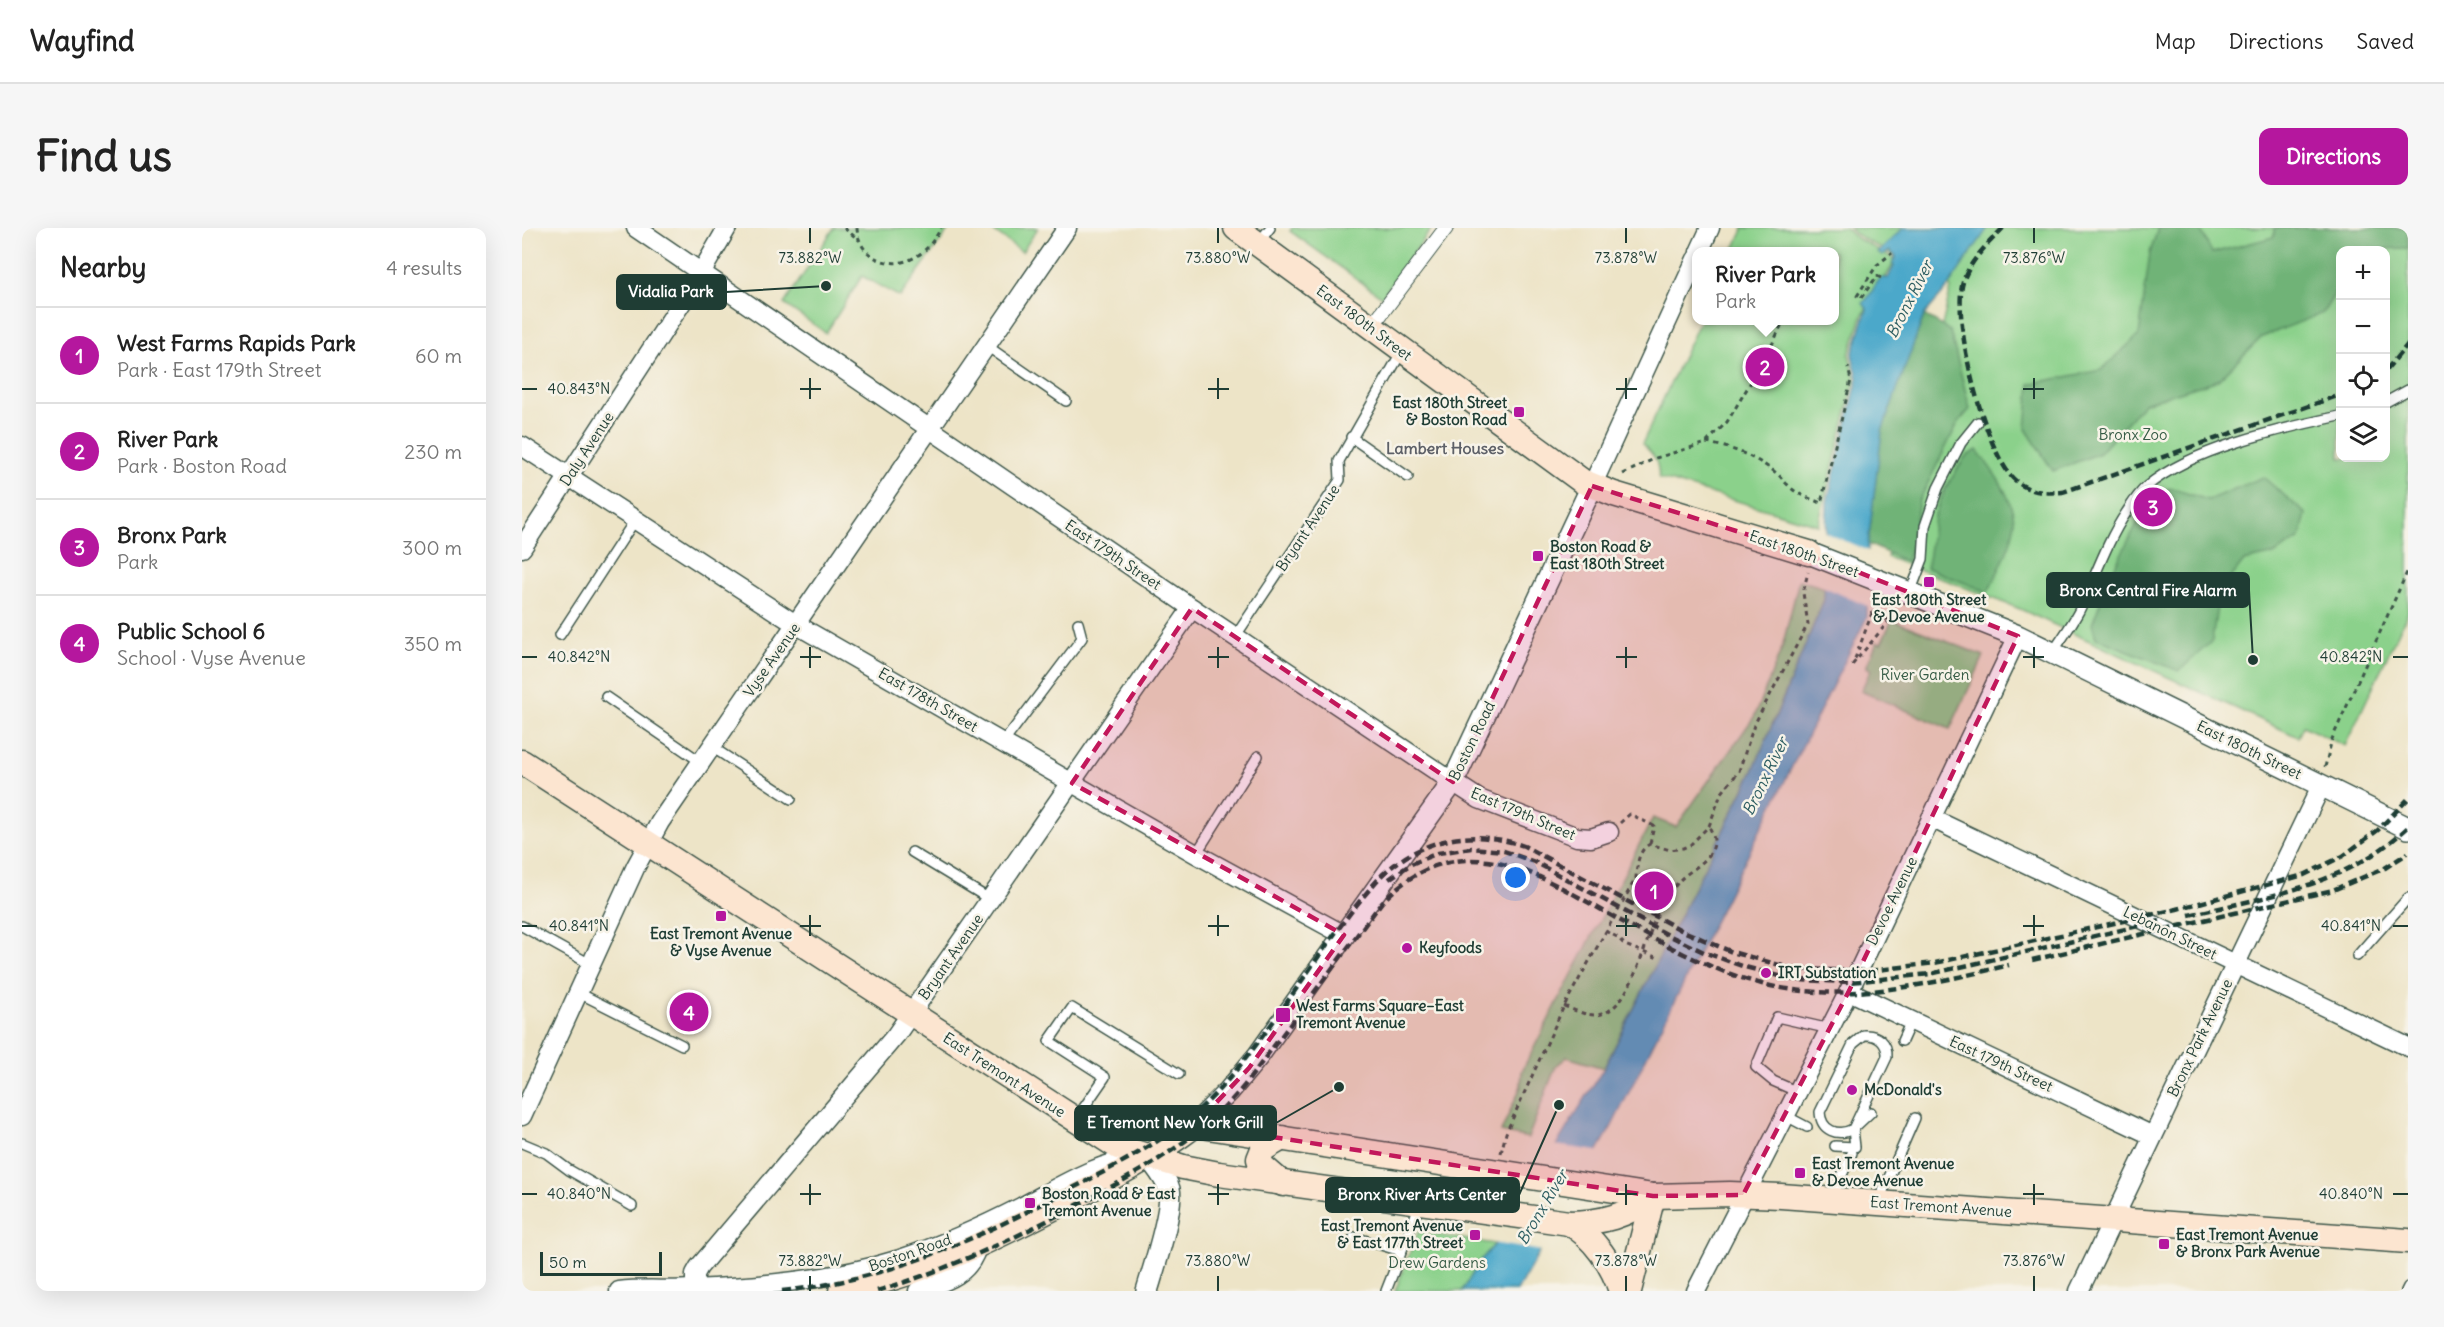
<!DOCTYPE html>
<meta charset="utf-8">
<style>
:root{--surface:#fff;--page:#f6f6f6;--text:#222;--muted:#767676;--line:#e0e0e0;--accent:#b5179e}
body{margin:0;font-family:Delius,sans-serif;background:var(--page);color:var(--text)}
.controls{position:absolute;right:18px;top:18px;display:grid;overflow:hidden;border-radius:12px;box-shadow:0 6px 24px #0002}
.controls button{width:54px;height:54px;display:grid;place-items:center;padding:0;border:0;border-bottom:2px solid var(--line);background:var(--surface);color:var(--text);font:30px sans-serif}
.scale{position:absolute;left:18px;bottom:15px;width:122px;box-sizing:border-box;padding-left:6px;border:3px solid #1f3d34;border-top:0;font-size:16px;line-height:21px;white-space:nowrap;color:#1f3d34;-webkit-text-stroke:4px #f7f3e8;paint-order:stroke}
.you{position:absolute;left:994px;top:650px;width:21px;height:21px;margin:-15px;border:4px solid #fff;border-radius:50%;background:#1a73e8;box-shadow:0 0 0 9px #1a73e833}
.badge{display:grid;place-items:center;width:39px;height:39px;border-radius:50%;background:var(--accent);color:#fff;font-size:20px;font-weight:700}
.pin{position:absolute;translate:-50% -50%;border:3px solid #fff;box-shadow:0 2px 6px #0006}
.popup{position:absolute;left:1170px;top:19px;width:147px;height:78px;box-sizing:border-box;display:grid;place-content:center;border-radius:12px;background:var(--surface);filter:drop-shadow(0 2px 4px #0005);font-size:20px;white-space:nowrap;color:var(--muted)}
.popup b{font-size:22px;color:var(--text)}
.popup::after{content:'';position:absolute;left:50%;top:100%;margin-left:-12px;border:12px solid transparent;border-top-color:var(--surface)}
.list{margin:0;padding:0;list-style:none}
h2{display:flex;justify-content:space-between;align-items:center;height:78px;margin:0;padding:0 24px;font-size:26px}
h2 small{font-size:20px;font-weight:400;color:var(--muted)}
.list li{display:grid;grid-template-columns:39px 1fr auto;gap:18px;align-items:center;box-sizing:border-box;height:96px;padding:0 24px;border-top:2px solid var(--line)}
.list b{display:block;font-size:22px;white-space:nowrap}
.list p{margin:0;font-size:20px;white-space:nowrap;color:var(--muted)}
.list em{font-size:20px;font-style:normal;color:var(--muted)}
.icon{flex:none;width:33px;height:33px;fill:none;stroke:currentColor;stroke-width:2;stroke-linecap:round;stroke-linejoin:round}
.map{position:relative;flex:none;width:1886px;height:1063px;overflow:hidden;border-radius:12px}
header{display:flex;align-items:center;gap:36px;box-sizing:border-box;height:84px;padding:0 30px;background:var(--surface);border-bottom:2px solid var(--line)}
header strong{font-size:28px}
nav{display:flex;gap:33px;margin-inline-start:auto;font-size:21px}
.intro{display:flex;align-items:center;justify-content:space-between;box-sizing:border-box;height:144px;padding:0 36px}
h1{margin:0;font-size:42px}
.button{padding:15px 27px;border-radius:12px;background:var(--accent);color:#fff;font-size:21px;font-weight:700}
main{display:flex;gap:36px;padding:0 36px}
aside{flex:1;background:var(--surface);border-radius:12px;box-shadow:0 6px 24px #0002}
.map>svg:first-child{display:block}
.green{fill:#8bd18b;stroke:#558760;stroke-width:1.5;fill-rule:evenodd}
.forest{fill:#70b377;stroke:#487856;stroke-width:1.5}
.water{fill:#4ba8ca;stroke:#35727f;stroke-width:1.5}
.pier{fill:#ede4c7}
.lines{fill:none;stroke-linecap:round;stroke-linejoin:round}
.service-casing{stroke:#3e564a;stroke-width:12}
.pedestrian-casing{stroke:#3e564a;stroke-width:16}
.minor-casing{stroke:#3e564a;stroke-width:21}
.tertiary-casing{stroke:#3e564a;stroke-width:24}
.secondary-casing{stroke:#3e564a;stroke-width:27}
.path{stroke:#3e564a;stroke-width:3;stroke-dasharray:4.5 4.5;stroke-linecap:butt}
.service{stroke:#fff;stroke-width:9}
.pedestrian{stroke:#fff;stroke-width:14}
.minor{stroke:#fff;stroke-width:18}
.tertiary{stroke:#fff;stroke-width:21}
.secondary{stroke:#fce5d0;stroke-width:24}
.rail{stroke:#1f3d34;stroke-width:4.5;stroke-dasharray:9 4.5;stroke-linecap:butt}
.marked{fill:#c2185b;fill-opacity:0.2;stroke:#c2185b;stroke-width:4.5;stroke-dasharray:12 8;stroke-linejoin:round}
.ticks{fill:none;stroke:#1f3d34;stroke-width:2}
.poi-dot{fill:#b5179e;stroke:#f7f3e8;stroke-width:2}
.labels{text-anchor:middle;stroke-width:5;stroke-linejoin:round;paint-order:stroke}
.street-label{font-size:15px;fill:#1f3d34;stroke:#f7f3e8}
.poi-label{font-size:15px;font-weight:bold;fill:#1f3d34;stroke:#f7f3e8;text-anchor:start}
.park-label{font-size:15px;fill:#355b45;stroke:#f7f3e8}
.water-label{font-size:16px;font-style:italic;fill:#2c5d61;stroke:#f7f3e8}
.neighbourhood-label{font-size:16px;font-weight:bold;fill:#5e6168;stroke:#f7f3e8}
.ticks-label{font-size:15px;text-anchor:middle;fill:#1f3d34;stroke:#f7f3e8;stroke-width:5;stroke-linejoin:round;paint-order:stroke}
.leader{fill:none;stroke:#1f3d34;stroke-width:2}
.callout-dot{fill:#1f3d34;stroke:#f7f3e8;stroke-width:2}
.callout{fill:#1f3d34;stroke:#1f3d34;stroke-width:2}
.callout-label{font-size:16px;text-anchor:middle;font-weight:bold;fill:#fff}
</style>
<header>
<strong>Wayfind</strong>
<nav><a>Map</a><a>Directions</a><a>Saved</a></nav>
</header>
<div class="intro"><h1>Find us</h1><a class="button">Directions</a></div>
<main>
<aside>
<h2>Nearby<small>4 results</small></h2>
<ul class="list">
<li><span class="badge">1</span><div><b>West Farms Rapids Park</b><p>Park · East 179th Street</p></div><em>60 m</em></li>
<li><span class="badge">2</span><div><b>River Park</b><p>Park · Boston Road</p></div><em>230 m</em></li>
<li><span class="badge">3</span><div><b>Bronx Park</b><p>Park</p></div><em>300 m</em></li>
<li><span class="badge">4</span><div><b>Public School 6</b><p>School · Vyse Avenue</p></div><em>350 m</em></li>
</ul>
</aside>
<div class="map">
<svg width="1886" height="1063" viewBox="0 0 1886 1063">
<rect width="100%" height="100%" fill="#f7f3e8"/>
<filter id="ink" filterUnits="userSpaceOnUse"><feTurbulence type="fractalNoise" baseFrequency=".0167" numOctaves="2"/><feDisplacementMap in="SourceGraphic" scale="12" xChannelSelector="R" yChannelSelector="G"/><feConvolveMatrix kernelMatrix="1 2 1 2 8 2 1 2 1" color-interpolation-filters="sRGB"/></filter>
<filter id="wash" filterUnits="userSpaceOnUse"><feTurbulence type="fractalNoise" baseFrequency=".008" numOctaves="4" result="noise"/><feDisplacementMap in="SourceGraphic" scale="24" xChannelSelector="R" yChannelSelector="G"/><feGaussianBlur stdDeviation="1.35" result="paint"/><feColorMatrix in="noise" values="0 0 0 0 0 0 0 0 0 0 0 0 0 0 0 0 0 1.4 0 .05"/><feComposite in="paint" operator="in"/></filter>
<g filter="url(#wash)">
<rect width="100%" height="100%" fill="#ede4c7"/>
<g class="green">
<polygon points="312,0 428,0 378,69 340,48 304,105 262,76"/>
<polygon points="467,0 516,0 500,24"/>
<polygon points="770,0 910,0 860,69 768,3"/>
<path d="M1222 0H1323L1333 9 1374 32 1341 86 1327 127 1333 151 1296 297 1137 250C1136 233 1133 227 1120 216L1178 93 1312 92V24L1211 23Z"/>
<path d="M1327 0H1886V384L1823 518 1781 498 1776 509 1498 381 1365 329 1429 60 1333 6ZM1818 22H1864V230H1818Z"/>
<polygon points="1277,352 1303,360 1302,372 1231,543 1082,840 1045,829 1034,838 1006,910 979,904 999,858 1000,843 1131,590 1154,599 1232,489 1260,420"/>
<polygon points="1370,392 1462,428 1428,501 1339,463 1349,441 1344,439 1355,414 1359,415"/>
<polygon points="896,1004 973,1016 959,1032 940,1063 873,1063"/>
</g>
<g class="forest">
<polygon points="1636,0 1678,0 1690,25 1752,9 1752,0 1886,0 1886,20 1818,22 1818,57 1801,85 1740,109 1696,152 1622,175 1578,225 1531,243 1504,201 1508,156 1579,142 1617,107 1628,25"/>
<polygon points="1402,87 1428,103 1448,181 1436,195 1396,275 1393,306 1385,334 1346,316 1360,203"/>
<path d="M1455 222C1470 242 1490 266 1492 293 1493 313 1475 346 1466 364L1405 340 1412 289 1423 261 1443 229Z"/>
<polygon points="1741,249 1784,286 1778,310 1753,326 1722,333 1697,365 1690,413 1657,443 1574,410 1570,396 1590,344 1629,269 1649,260 1686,272"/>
</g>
<path class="water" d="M1381 0H1466L1423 63 1402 87 1360 203 1346 316 1345 389 1090 898 995 1063H940L959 1032 973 1016 1082 840 1231 543 1302 372 1305 274 1336 150 1330 127 1345 81 1341 75C1350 67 1351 58 1359 50H1366L1372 38 1370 36 1374 29 1368 23 1360 28 1356 25Z"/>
<g class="pier">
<polygon points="1302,304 1349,324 1348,379 1300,358"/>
<polygon points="1031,917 1080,924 1021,1023 970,1015"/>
</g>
</g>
<g filter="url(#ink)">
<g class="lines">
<g class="service-casing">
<g id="service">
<polyline points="737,14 748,0"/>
<polyline points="465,118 544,173"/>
<polyline points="1864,174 1886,162"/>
<polyline points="829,209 886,249"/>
<polyline points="1388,365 1401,331 1403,298 1416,260 1439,215 1456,194"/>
<polyline points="38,407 113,292"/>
<polyline points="713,409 818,252 817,233 880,123"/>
<path d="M1530 425C1539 412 1549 398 1557 383 1573 350 1584 315 1604 285 1610 276 1616 266 1624 259 1668 221 1761 200 1818 188"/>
<polyline points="84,469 179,534"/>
<polyline points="481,515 560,410 556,395"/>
<polyline points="190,519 269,571"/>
<polyline points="390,624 469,672"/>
<polyline points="674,626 736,528"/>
<polyline points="0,698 68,736"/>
<polyline points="1835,728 1886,670"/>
<polyline points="55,764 160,817"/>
<path d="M1342 807C1356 806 1366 815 1365 829L1331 901C1316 909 1299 903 1298 884L1331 816Z"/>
<polyline points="1380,813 1389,793"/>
<polyline points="1276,864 1251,853 1234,839 1255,789 1308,801"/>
<polyline points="1264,888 1285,899"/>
<polyline points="554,891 583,849 527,813 550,780 657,846"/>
<polyline points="0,915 24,925 47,942 110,978"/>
<polyline points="1313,918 1333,919 1331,901 1349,884"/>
<polyline points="1310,969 1330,925"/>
<polyline points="1357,972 1393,890"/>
<polyline points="832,1009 879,1023"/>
<polyline points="864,1063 898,976"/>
<polyline points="1884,1063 1886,1059"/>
</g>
</g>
<g class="pedestrian-casing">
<polyline id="pedestrian" points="849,99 924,0"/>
</g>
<g class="minor-casing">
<g id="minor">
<polyline points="114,0 670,380 931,554 957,571 1055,609 1069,610 1087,604"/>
<polyline points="1177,24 1188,0"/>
<polyline points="0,218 275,397 674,626 822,707"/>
<polyline points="1070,258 1174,31"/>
<polyline points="0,320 179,45 205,0"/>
<polyline points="1409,590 1886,819"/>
<polyline points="1327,763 1631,908"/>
<polyline points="0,888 114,638 138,594 545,0"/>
<path d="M97 1063C122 1060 146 1063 170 1061 241 1058 310 1052 378 1031 420 1017 460 999 499 979 537 959 573 935 616 930"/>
<polyline points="173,1063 173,1046 177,1039 374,807 670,380"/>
<path d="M396 1063C422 1054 447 1048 455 1019"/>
<polyline points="1174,1063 1327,763 1496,408"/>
<polyline points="1557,1063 1799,558"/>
</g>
</g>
<g class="tertiary-casing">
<g id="tertiary">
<polyline points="1287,325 1496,408 1886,600"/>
<polyline points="673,897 707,863 736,828 931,554 1070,258"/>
<path d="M625 1063C631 1042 652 980 647 961 644 950 634 939 627 929"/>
</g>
</g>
<g class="secondary-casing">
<g id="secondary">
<polyline points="714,0 1060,253 1092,266 1287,325"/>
<path d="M0 534 596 919 661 939 697 946 1047 995C1079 995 1105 988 1131 968"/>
<polyline points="760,910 741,921 737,931 739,937 761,956"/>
<path d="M1047 995C1072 1009 1090 1036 1099 1063"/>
<path d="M319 1063C398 1048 469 1012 539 976 586 952 631 929 673 897L1131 968 1208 966 1259 968 1886 1013"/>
<polyline points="1107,1063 1131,968"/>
</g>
</g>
<g class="path">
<polyline points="322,0 337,12"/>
<path d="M335 0C336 30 370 44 395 28 406 21 413 11 419 0"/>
<polyline points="1359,50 1355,48 1339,70 1335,68 1355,37 1370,25"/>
<path d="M1184 215C1210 219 1231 228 1253 244 1258 247 1261 253 1266 257 1275 267 1287 270 1299 275L1329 152 1326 139"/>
<polyline points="1101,246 1134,230 1184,215 1205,194 1244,129 1262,92"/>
<polyline points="1367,392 1350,385 1331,436 1366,394 1372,384"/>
<polyline points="1803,539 1810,511 1886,342"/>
<polyline points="1098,595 1108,586 1132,598 1128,616"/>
<polyline points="1083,703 1095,709 1103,717 1136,730"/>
<path d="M1042 778C1052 782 1062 787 1073 787 1110 787 1124 705 1139 678 1144 670 1152 659 1158 652 1169 641 1189 633 1192 616 1193 610 1189 603 1187 598"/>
<path d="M979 925 984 905 1042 778 1114 650C1115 637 1116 622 1128 616L1148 622 1161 620 1168 617 1187 598 1199 566 1217 543 1232 497 1286 396 1281 365 1286 344"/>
</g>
<use href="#service" class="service"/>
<use href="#pedestrian" class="pedestrian"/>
<use href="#minor" class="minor"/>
<use href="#tertiary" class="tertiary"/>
<use href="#secondary" class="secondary"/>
<g class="rail">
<path d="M1481 0C1466 16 1448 32 1441 54 1429 92 1464 229 1494 253 1508 265 1524 265 1541 264L1818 167"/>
<polyline points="1864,142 1886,116"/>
<polyline points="867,651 889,636 916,625 949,620 982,623 1013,634 1146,707 1184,725 1223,739 1273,752 1329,754 1408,746 1638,693"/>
<path d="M1667 687C1747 668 1824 658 1886 599"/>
<polyline points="1510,732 1811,662 1863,640 1886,625"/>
<path d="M260 1063C370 1051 452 1012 549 961 601 934 654 908 695 864 757 797 799 714 860 647 900 610 951 600 1002 618L1159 702 1210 724 1272 741 1347 743 1413 735 1454 726 1655 681 1782 647 1821 628 1856 602 1886 571"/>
<path d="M355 1063C422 1043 483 1015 544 983 610 948 674 916 722 858L860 674C940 591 1020 649 1099 693 1144 717 1190 743 1240 756 1322 776 1407 757 1487 737"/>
</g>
</g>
</g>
<path class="marked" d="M1070 258 1301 330 1496 408 1327 763 1221 967 1131 968 673 897 727 840 822 707 550 555 670 380 931 554Z"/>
<path class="ticks" d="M288 0V15M696 0V15M1104 0V15M1512 0V15M288 150V171M696 150V171M1104 150V171M1512 150V171M0 161H15M278 161H299M686 161H707M1094 161H1115M1501 161H1522M288 419V440M696 419V440M1104 419V440M1512 419V440M0 429H15M278 429H299M686 429H707M1094 429H1115M1501 429H1522M1871 429H1886M288 687V708M696 687V708M1104 687V708M1512 687V708M0 698H15M278 698H299M686 698H707M1094 698H1115M1501 698H1522M1871 698H1886M288 956V977M696 956V977M1104 956V977M1512 956V977M0 966H15M278 966H299M686 966H707M1094 966H1115M1501 966H1522M1871 966H1886M288 1048V1063M696 1048V1063M1104 1048V1063M1512 1048V1063"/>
<g class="poi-dot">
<rect x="991" y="178" width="12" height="12" rx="3"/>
<rect x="1010" y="322" width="12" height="12" rx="3"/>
<rect x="1401" y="348" width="12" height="12" rx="3"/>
<rect x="193" y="682" width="12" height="12" rx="3"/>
<circle cx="885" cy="720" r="6"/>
<circle cx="1244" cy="745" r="6"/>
<rect x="753" y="779" width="16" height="16" rx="3"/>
<circle cx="1330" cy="862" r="6"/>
<rect x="1272" y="939" width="12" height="12" rx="3"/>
<rect x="502" y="969" width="12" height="12" rx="3"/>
<rect x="947" y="1001" width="12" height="12" rx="3"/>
<rect x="1636" y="1010" width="12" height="12" rx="3"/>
</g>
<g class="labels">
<g class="street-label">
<text transform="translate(842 95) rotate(37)" y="5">East 180th Street</text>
<text transform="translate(65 221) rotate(-57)" y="5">Daly Avenue</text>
<text transform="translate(786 300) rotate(-56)" y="5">Bryant Avenue</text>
<text transform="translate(1282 326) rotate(19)" y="5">East 180th Street</text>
<text transform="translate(591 327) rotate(34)" y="5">East 179th Street</text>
<text transform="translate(250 432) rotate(-55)" y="5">Vyse Avenue</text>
<text transform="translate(406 472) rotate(30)" y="5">East 178th Street</text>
<text transform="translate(950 513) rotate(-64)" y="5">Boston Road</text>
<text transform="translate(1727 522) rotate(26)" y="5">East 180th Street</text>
<text transform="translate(1001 586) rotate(23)" y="5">East 179th Street</text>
<text transform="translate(1370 673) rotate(-64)" y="5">Devoe Avenue</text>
<text transform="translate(1648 705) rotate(26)" y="5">Lebanon Street</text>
<text transform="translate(429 729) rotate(-55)" y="5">Bryant Avenue</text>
<text transform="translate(1678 810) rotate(-64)" y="5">Bronx Park Avenue</text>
<text transform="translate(1479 836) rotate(25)" y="5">East 179th Street</text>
<text transform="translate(482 847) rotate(33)" y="5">East Tremont Avenue</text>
<text transform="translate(1419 979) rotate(4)" y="5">East Tremont Avenue</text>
<text transform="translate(388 1025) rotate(-19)" y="5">Boston Road</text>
</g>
<g class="poi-label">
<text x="985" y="180" text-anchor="end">East 180th Street<tspan x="985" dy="17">&amp; Boston Road</tspan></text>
<text x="1028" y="324">Boston Road &amp;<tspan x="1028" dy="17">East 180th Street</tspan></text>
<text x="1407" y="377" text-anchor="middle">East 180th Street<tspan x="1407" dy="17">&amp; Devoe Avenue</tspan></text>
<text x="199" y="711" text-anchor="middle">East Tremont Avenue<tspan x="199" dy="17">&amp; Vyse Avenue</tspan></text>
<text x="897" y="725">Keyfoods</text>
<text x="1256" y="750">IRT Substation</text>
<text x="774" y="783">West Farms Square–East<tspan x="774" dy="17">Tremont Avenue</tspan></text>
<text x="1342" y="867">McDonald's</text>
<text x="1290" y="941">East Tremont Avenue<tspan x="1290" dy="17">&amp; Devoe Avenue</tspan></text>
<text x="520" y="971">Boston Road &amp; East<tspan x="520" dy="17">Tremont Avenue</tspan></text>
<text x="941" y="1003" text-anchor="end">East Tremont Avenue<tspan x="941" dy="17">&amp; East 177th Street</tspan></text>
<text x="1654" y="1012">East Tremont Avenue<tspan x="1654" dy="17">&amp; Bronx Park Avenue</tspan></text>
</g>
<g class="park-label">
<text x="1611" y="212">Bronx Zoo</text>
<text x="1403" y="452">River Garden</text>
<text x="915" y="1040">Drew Gardens</text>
</g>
<g class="water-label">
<text transform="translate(1387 71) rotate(-63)" y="6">Bronx River</text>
<text transform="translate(1243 548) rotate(-64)" y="6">Bronx River</text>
<text transform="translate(1020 979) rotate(-59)" y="6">Bronx River</text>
</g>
<g class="neighbourhood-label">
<text x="923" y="226">Lambert Houses</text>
</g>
</g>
<g class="ticks-label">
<text x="288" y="35">73.882°W</text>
<text x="696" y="35">73.880°W</text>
<text x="1104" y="35">73.878°W</text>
<text x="1512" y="35">73.876°W</text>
<text x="57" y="166">40.843°N</text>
<text x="57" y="434">40.842°N</text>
<text x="1829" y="434">40.842°N</text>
<text x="57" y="703">40.841°N</text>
<text x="1829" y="703">40.841°N</text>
<text x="57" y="971">40.840°N</text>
<text x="1829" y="971">40.840°N</text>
<text x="288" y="1038">73.882°W</text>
<text x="696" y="1038">73.880°W</text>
<text x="1104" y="1038">73.878°W</text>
<text x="1512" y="1038">73.876°W</text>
</g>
<path class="leader" d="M304 58L204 64M1731 432L1727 362M817 859L754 895M1037 877L997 967"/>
<g class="callout-dot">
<circle cx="304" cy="58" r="6"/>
<circle cx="1731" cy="432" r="6"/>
<circle cx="817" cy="859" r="6"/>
<circle cx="1037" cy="877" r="6"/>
</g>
<g class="callout">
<rect x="95" y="47" width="109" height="34" rx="6"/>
<rect x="1525" y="345" width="202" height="34" rx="6"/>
<rect x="553" y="878" width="201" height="34" rx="6"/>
<rect x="804" y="950" width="193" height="34" rx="6"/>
</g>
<g class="callout-label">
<text x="149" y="69">Vidalia Park</text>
<text x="1626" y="368">Bronx Central Fire Alarm</text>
<text x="653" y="900">E Tremont New York Grill</text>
<text x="900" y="972">Bronx River Arts Center</text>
</g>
</svg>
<div class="controls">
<button>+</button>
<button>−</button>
<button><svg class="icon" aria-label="locate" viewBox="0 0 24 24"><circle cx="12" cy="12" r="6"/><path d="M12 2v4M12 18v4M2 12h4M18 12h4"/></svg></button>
<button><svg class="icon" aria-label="layers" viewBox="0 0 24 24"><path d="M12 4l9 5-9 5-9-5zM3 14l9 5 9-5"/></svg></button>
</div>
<div class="scale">50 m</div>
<div class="you"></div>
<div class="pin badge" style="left:1132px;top:663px">1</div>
<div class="pin badge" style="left:1243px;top:139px">2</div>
<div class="popup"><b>River Park</b>Park</div>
<div class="pin badge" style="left:1631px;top:279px">3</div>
<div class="pin badge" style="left:167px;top:784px">4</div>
</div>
</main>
